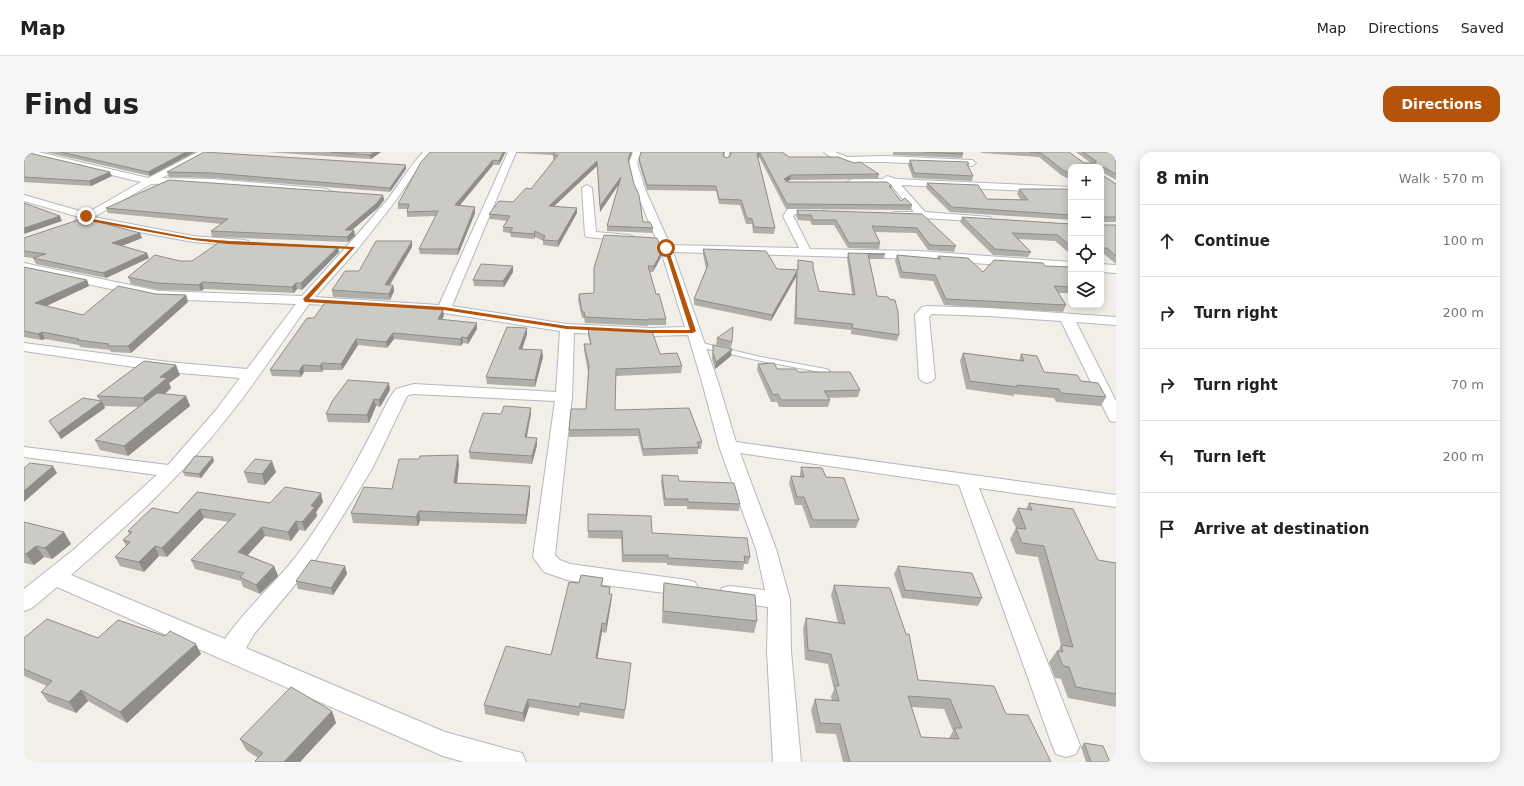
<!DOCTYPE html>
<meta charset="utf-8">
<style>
:root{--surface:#fff;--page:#f6f6f6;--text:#222;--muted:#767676;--line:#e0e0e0;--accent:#b45309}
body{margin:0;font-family:"DejaVu Sans",sans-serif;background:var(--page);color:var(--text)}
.controls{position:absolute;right:12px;top:12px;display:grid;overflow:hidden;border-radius:8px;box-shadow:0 2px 10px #0003}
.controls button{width:36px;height:36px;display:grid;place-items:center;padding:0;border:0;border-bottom:1px solid var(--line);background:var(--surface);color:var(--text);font:20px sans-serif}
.stop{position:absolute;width:12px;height:12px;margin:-9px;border:3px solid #b45309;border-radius:50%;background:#fff}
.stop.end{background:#b45309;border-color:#fff;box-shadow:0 1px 4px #0008}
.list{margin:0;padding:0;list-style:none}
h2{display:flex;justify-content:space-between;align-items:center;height:52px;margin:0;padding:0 16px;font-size:17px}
h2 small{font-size:13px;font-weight:400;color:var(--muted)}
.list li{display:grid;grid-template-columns:26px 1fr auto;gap:12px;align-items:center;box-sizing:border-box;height:72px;padding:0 16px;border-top:1px solid var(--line)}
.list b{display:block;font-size:15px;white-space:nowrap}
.list em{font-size:13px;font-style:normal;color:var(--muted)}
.icon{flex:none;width:22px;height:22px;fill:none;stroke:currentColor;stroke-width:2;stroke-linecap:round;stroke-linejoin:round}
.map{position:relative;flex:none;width:1092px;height:610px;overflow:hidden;border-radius:12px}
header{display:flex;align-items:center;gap:24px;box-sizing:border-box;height:56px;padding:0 20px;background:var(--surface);border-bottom:1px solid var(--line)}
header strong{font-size:19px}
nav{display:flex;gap:22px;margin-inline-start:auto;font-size:14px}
.intro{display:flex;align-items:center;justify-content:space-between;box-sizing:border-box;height:96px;padding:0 24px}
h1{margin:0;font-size:28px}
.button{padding:10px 18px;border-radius:12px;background:var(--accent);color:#fff;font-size:14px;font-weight:700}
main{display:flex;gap:24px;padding:0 24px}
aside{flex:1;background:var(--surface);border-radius:12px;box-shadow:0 2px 10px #0003}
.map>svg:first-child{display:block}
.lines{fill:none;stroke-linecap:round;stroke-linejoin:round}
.service-casing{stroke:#b5b8bc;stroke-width:2}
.minor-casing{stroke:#b5b8bc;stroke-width:2}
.service{fill:#fff;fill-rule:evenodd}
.minor{fill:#fff;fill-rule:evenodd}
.wall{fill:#afaea9;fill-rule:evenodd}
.shaded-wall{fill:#8f8d8a}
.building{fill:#cccac5;stroke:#8f8d8a;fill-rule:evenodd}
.route{fill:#b45309}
</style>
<header>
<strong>Map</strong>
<nav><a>Map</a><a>Directions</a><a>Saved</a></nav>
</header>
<div class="intro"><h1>Find us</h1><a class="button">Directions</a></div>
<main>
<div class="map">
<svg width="1092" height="610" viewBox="0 0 1092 610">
<rect width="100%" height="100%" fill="#f1efe8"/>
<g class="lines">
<g class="service-casing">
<g id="service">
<polygon points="701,0 705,0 704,8 702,9 700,8"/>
<polygon points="671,190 674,190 737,205 802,217 806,219 802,221 737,209 671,194"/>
</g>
</g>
<g class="minor-casing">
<g id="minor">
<polygon points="0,0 14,0 124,26 174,0 184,0 138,26 189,27 303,37 308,40 303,43 189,33 155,31 127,32 70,65 169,84 220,88 224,89 226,91 224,93 220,94 169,90 61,70 56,72 51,69 55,65 0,49 0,43 63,61 117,30 0,2"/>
<path d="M399 0H408L394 16 373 47 333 98 291 145 415 153 484 0H492L428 154 543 172 626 176 661 175 636 96 611 37 605 11 609 0H617L613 11 621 37 646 93 775 96 759 64 764 57 768 56 797 57 802 60 801 62H771L769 64 786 97 895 99 1047 110V118L895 107 649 100 694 230 712 290 1092 343V355L955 336 1056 593 1052 602 1042 605 1032 602 1028 593 935 333 716 301 752 397 766 448 767 499 777 610H749L743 499 744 455 706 450 698 448 695 442 698 436 706 434 741 438 732 397 695 294 678 230 664 183 626 184 550 181 548 245 531 403 536 408 546 412 663 428 671 430 674 436 671 442 663 444 543 428 520 420 509 405 531 249 390 242 384 243 382 246 348 317 290 410 230 482 222 496 421 580 498 601 502 610H440L419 604 33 435 8 456 0 459V437L48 399 133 323 0 305V295L144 313 192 258 216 226 144 220 0 199V191L144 210 223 217 272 152 135 147 0 119V111L135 139 278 144C307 112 336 80 364 47 376 31 386 14 399 0ZM285 152 420 161 536 179 532 240 390 232 372 237 366 245C339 298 312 351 276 399 253 430 223 455 201 487L47 423C102 375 158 324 203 266 232 230 258 190 285 152Z"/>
<path d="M800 0H811L823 5 861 4 948 8 952 11 948 14 861 10H833L834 12 833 14C826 15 805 5 800 0Z"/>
<polygon points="863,24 872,27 1047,35 1047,41 877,33 901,60 966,65 967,67 962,70 870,64 869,62 870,60 890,60 867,33 828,33 823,30 828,27 858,27"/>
<polygon points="563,33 568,36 572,80 604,83 608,84 610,86 608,88 604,89 563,85 561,83 558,36"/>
<polygon points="1077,112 1092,113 1092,121 1077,120"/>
<polygon points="903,154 964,156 1092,165 1092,173 1052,170 1092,249 1092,270 1086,269 1084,265 1037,169 964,164 908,162 905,165 911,226 908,229 903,231 898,229 895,226 891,163 898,155"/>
</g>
</g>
<use href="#service" class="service"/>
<use href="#minor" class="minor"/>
</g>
<g class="wall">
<polygon points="0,0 88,24 67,34 0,30"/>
<polygon points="21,0 171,0 126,24"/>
<polygon points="242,0 357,0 347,7"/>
<polygon points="406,0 482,0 481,1 475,13 469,13 436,53 451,55 451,61 434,103 396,102 395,97 412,64 383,65 383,57 374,57 374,52"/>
<polygon points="493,0 608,0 604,9 619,70 629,76 629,81 583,79 583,74 595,32 576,60 573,14 530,54 553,56 553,61 534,95 519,93 519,89 511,85 510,87 487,85 486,81 479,80 479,75 483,69 466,67 465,62 489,50 507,37 530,8 529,8 529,3 493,1"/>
<polygon points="706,0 758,0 765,5 855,22 854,27 766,28 762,30 868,34 867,37 877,49 888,53 887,58 762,57 735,5 734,6 751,76 750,82 729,81 728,72 722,72 716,53 695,52 692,39 623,38 615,11 615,7 699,4 703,6 706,4"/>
<polygon points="869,0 938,0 939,2 938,6 869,3"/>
<polygon points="957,0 1045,0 1060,11 1067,11 1052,0 1092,0 1092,28 1078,20 1078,23 1092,32 1092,70 1078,70 1078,73 1092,73 1092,112 1080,102 1077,102 1077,15 1047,15 1047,28 1037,23 1015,5 958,1"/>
<polygon points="886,8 945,12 944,14 949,24 948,29 889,26 884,13"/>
<polygon points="382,13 382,17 366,40 189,26 145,25 143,20"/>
<polygon points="903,31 963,47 997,48 993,42 995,37 1047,37 1047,68 926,60 902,36"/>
<polygon points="359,43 360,48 354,56 328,78 330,78 331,84 324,90 188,85 187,79 198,72 84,61 82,56"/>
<polygon points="773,58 898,62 932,94 930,100 904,98 892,81 851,80 856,91 855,97 824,96 810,73 788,73 786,69 774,68 772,64"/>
<polygon points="938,65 1047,72 1047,100 1044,100 1031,89 994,87 1007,100 1004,105 969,103 936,70"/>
<polygon points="116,81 118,86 98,94 125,106 82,126 12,112 9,106 10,106 0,105 0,86"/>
<polygon points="314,95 315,100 278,138 273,137 270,141 180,137 177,139 135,138 107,132 104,125 156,109 168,109"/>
<polygon points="388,95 366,133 369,133 370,139 366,148 309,145 308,138 335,119"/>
<polygon points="679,97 753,117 773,118 774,108 789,116 795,139 828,142 823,106 824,101 861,102 860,107 845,107 853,144 875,183 873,189 827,182 827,178 770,172 772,125 747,169 670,153 670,147 682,117 679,102"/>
<polygon points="873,103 913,107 914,104 959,120 1021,114 1047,115 1047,141 1034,141 1042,153 1039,160 920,153 909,129 876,126 871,109"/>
<polygon points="637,105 629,120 625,120 632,142 642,167 642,173 624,173 624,174 561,171 560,166 558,166 554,148 555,142 570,141"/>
<polygon points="489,114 489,120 480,135 450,134 449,128"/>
<polygon points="0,115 63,128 65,134 22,154 59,163 132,142 162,143 164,150 107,201 87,200 86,198 56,195 55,193 21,187 17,188 0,185"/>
<polygon points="419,158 420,164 418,167 453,177 444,192 439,191 437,194 370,187 363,196 334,193 318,218 299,218 298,220 280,220 277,225 248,224 246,218 290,166"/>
<polygon points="503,176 503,182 498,197 519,205 511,235 463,232 462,225"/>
<polygon points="564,177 636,202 658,214 657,221 592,224 591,258 678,290 677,297 674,297 674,302 619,304 614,284 545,285 545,278 562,257 564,220 560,198 560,192 566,192 564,183"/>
<polygon points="693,186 708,190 707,196 692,193"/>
<polygon points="689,193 707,204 691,217 688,207"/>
<polygon points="939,201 995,208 997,202 1020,220 1057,229 1082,245 1077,254 1032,250 1030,246 990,242 990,244 942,237 936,209"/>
<polygon points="734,212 753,217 774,220 836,238 834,245 804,246 806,248 804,255 755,255 753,250 747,250 733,218"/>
<polygon points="156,223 145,231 147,236 141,242 162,244 166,254 104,304 76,298 71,288 114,255 80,254 81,256 37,287 25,269 76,249 73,244"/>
<polygon points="366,238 356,255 352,254 345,271 304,270 302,262"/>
<polygon points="477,262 507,262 503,285 513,293 508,312 446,307 445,300"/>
<polygon points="190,309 177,326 161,324 159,320"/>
<polygon points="435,312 433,331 506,343 502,372 396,369 394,374 329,371 327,361 368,337"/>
<polygon points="777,315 802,325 835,368 832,376 786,376 778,353 771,353 765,331 767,324 776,324 776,322"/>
<polygon points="220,320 252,320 241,333 224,331"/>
<polygon points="638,323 655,329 716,352 715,359 663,357 663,354 640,354 637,330"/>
<polygon points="173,340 246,351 299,350 292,360 293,364 281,379 275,378 267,389 241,384 224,403 250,414 254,424 236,442 219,435 217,429 171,417 167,408 205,370 180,366 143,405 135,404 120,420 96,414 91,405 102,394 99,388 105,382 104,379 154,361"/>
<polygon points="1005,351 1074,408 1092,411 1092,555 1044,546 1037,527 1031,526 1025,510 1033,499 1034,499 1037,493 1014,405 992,402 986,387 992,376 988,368 994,356 1002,357"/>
<polygon points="564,362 628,381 726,405 724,412 720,412 719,418 643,413 643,411 598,410 597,387 564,386"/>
<polygon points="0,370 40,380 47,392 28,407 20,405 10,413 0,411"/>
<polygon points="321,414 323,422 309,443 274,437 272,429"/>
<polygon points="874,414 958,446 954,454 878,446 870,422"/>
<polygon points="579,426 578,434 586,435 586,442 588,442 587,451 582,481 578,480 573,506 606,520 600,567 556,560 555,564 505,555 500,570 461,562 460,553 527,503 555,431"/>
<polygon points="640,431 733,469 730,481 638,471 639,442"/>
<path d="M810 433 894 528 982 562 1027 610H819L812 582 792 581 787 558 791 547 808 549 807 544 810 538 804 512 781 508 779 476 782 466 814 471 807 443ZM887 555 920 557 929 579 925 586V587L897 585Z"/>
<polygon points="0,486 74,486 177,502 103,571 64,549 52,561 24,550 17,540 23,534 0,524"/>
<polygon points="308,559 312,571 276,610 232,610 231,609 234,606 222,598 216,587"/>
<polygon points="1060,591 1086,610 1062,610 1057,595"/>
</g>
<g class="shaded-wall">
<polygon points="162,0 171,0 126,24 124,20"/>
<polygon points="350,0 357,0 347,7 346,3"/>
<polygon points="479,0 482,0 481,1 475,13 475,9"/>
<polygon points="607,0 608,0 604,11 604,7"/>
<polygon points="736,1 735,5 732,7 733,2"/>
<polygon points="469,8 469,13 432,58 431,53"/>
<polygon points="573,9 573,14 525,59 525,54"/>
<polygon points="382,13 382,17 366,40 366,36"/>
<polygon points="86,20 88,24 67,34 65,29"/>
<polygon points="767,23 766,28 760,32 760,27"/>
<polygon points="597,25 597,29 576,60 576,54"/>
<polygon points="359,43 360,48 354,56 322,83 321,78"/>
<polygon points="451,55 451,61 434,103 434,97"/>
<polygon points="553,56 553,61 534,95 534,89"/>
<polygon points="36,64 38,69 0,82 0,76"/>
<polygon points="330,78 331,84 324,90 323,85"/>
<polygon points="511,79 511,85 510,87 510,82"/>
<polygon points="116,81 118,86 90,97 88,91"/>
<polygon points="388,89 388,95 362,139 361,133"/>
<polygon points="314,95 315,100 278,138 277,131"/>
<polygon points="638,99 637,105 629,120 630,114"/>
<polygon points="123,101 125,106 82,126 79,121"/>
<polygon points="489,114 489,120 480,135 479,129"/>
<polygon points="773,119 772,125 747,169 748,163"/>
<polygon points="63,128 65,134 14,158 11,151"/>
<polygon points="178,130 180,137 177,139 175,133"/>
<polygon points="272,131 273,137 270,141 268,135"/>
<polygon points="369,133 370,139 366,148 365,142"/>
<polygon points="162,143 164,150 107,201 104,194"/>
<polygon points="419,158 420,164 414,173 414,167"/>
<polygon points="453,171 453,177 444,192 443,186"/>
<polygon points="503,176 503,182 496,204 495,197"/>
<polygon points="18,180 21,187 17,188 14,182"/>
<polygon points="369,181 370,187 363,196 362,190"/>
<polygon points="438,185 439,191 437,194 436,187"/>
<polygon points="332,187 334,193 318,218 317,212"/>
<polygon points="708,197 707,204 691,217 692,210"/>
<polygon points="518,198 519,205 511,235 511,228"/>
<polygon points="298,211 299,218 298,220 296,214"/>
<polygon points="152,213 156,223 145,231 147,236 123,256 119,246 136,225"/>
<polygon points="279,213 280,220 277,225 275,219"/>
<polygon points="365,231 366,238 356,255 355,248"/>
<polygon points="162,244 166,254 104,304 100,294"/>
<polygon points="350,247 352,254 345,271 343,263"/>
<polygon points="78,249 81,256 37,287 34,281"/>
<polygon points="507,256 507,262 501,292 501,285"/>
<polygon points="513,286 513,293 508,312 508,304"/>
<polygon points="434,303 435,312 432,340 430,331"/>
<polygon points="189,305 190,309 177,326 175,322"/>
<polygon points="248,309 252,320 241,333 238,322"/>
<polygon points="29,314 33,321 0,350 0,339"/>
<polygon points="506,334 506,343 502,372 502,363"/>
<polygon points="297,341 299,350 292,360 293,364 281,379 278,370 287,354"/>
<polygon points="176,357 180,366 143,405 138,396"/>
<polygon points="395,359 396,369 394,374 392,365"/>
<polygon points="272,369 275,378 267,389 264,380"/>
<polygon points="238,375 241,384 218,409 214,400"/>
<polygon points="40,380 47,392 28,407 21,396"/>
<polygon points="12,394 20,405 10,413 2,402"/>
<polygon points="131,394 135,404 120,420 115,410"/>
<polygon points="250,414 254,424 236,442 232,433"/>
<polygon points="321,414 323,422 309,443 307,436"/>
<polygon points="588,442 587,451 582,481 582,472"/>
<polygon points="578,471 578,480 572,515 572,506"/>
<polygon points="172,492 177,502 103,571 96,560"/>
<polygon points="57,538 64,549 52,561 45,550"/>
<polygon points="504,547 505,555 500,570 499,561"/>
<polygon points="308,559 312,571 276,610 260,610"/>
</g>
<g class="building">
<polygon points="0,0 1,0 86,20 65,29 0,25"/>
<polygon points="37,0 162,0 124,20"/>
<polygon points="180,0 382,13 366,36 188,21 143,20"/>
<polygon points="306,0 350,0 346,3"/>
<polygon points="406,0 479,0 475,9 469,8 431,53 451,55 434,97 395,97 414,59 383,60 385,52 374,52 397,10"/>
<polygon points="531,0 607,0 604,7 610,32 615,43 619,70 626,70 629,76 583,74 597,25 576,54 573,9 525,54 553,56 534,89 519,88 521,84 511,79 510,82 486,80 489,76 479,75 486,64 465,62 475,49 489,50 502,36 507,37 534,3 529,3"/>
<polygon points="617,0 700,0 699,4 703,6 706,4 707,0 758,0 765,5 814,5 830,11 836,10 855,22 767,23 760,27 763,30 863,30 868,34 865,34 877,49 881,46 888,53 763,52 736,1 733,2 751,76 730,75 728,67 723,66 717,48 695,47 692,34 623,33 615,7"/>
<polygon points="900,0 938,0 939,2"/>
<polygon points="1006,0 1045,0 1060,11 1072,11 1072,9 1059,0 1092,0 1092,22 1079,15 1078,23 1092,32 1092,65 1078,65 1078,73 1092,73 1092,104 1083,96 1077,96 1077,15 1047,15 1047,22 1039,18 1017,1"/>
<polygon points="886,8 944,10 945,12 943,12 949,24 890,21"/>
<polygon points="145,28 359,43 353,51 321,78 330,78 323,85 187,79 204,67 82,56"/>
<polygon points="903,31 954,33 963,47 1004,48 995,37 1047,37 1047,63 928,55"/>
<polygon points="0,51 36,64 0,76"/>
<polygon points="773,58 898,62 932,94 906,93 893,76 848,74 856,91 825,91 812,68 789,68 787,63 775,63"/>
<polygon points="938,65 1047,72 1047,94 1046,94 1034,83 988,81 1007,100 971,97"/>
<polygon points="60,66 116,81 88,91 123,101 79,121 9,106 22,102 0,99 0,86"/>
<polygon points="580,83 633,86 638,99 630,114 624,114 632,142 635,142 642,167 624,167 624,168 561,165 560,160 558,160 555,142 570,141 570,116"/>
<polygon points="197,89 314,95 277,131 272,131 268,135 178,130 175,133 133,131 104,125 131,103 156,109 168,109"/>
<polygon points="352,89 388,89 361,133 369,133 365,142 308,138 321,119 335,119"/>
<polygon points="679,97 742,99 753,117 774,118 774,108 789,110 789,116 795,139 831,143 824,101 861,102 844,102 853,144 864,145 865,147 871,148 874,160 875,183 828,176 829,172 772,166 773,119 748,163 670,147 684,113"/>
<polygon points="873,103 917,107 914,104 944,106 959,120 970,108 1019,111 1021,114 1047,115 1047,135 1030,134 1042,153 922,147 911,123 878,120"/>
<polygon points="457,112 489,114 479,129 449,128"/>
<polygon points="0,115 63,128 11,151 59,163 94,134 132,142 162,143 104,194 84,194 85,192 53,188 55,187 18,180 14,182 0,179"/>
<polygon points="302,149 419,158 414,167 453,171 443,186 438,185 436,187 369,181 362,190 332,187 317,212 298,211 296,214 279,213 275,219 246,218 283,166 290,166"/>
<polygon points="483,175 503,176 495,197 518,198 511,228 462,225"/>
<polygon points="709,175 708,190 693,186"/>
<polygon points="564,177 628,179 636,202 653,201 658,214 592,217 591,258 665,256 678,290 673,290 675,295 619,297 615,277 545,278 547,257 562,257 565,214 560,192 567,192"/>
<polygon points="689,193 708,197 692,210 689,201"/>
<polygon points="939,201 1000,209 997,202 1013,204 1020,220 1053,223 1057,229 1074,231 1082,245 1037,241 1035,237 993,233 993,235 946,229"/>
<polygon points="120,209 152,213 136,225 143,226 119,246 73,244"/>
<polygon points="750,211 753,217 772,217 774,220 826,220 836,238 800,239 806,248 757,248 754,242 749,243 734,212"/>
<polygon points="324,228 365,231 355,248 350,247 343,263 302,262 309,248"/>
<polygon points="133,241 162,244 100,294 71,288"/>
<polygon points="59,246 78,249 34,281 25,269"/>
<polygon points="480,254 507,256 501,285 513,286 508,304 445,300 459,261 477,262"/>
<polygon points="434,303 430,331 506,334 502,363 395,359 392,365 327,361 340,335 368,337 375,307 395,307 396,304"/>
<polygon points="171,304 189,305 175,322 159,320"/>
<polygon points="231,307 248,309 238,322 220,320"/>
<polygon points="6,311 29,314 0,339 0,316"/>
<polygon points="777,315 798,316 802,325 820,326 835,368 789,368 780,345 773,345 767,324 780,325"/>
<polygon points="638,323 654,324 655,329 710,331 716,352 664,350 664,347 641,347"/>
<polygon points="261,335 297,341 287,354 291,355 278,370 272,369 264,380 238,375 214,400 250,414 232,433 216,425 220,421 167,408 212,362 176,357 138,396 131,394 115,410 91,405 106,390 99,388 108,380 104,379 128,356 154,361 173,340 246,351"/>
<polygon points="1005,351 1049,357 1074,408 1092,411 1092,542 1052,535 1045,515 1039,514 1033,499 1039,500 1037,493 1049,495 1020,394 998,391 992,376 1002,377 994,356 1008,358"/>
<polygon points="564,362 627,364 628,381 723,386 726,405 720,404 721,410 644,406 644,403 599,403 598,379 564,379"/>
<polygon points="0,370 40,380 21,396 12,394 2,402 0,401"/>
<polygon points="287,408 321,414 307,436 272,429"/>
<polygon points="874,414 948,421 958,446 881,438"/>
<polygon points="557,423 579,426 577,434 586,435 585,442 588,442 582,472 578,471 572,506 607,511 601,558 556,551 555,555 504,547 499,561 460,553 482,494 527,503 545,430 555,431"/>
<polygon points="640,431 731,443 733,469 639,459"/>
<path d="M810 433 866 436 882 482H885L894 528 970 534 982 562 1004 563 1027 610H826L816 572 796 571 791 547 815 549 811 534H815L807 502 784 498 782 466 821 472ZM884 544 926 547 938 576H930L935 587 897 585Z"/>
<polygon points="23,467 74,486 94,468 141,484 146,479 172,492 96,560 57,538 45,550 17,540 28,529 0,517 0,486"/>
<polygon points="267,535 308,559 260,610 233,610 231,609 239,601 216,587"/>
<polygon points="1060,591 1079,594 1086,610 1067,610"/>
</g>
<polygon class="route" points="62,63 64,64 63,66 169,86 204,89 331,95 285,147 420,155 543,174 626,178 666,178 640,96 642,94 644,96 672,179 669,181 626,181 543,177 420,158 281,150 279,147 326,97 204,92 169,88 60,68 60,64"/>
</svg>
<div class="controls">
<button>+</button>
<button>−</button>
<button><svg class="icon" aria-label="locate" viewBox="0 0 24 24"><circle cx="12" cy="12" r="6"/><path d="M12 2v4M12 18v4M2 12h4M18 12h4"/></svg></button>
<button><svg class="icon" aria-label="layers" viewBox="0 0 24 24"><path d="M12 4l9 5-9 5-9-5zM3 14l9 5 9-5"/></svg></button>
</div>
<div class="stop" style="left:642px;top:96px"></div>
<div class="stop end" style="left:62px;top:64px"></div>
</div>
<aside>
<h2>8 min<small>Walk · 570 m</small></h2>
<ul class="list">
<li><svg class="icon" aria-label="ahead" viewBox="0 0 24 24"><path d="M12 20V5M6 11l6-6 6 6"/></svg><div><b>Continue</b></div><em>100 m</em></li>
<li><svg class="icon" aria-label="right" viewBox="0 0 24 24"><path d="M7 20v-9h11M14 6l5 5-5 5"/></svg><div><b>Turn right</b></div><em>200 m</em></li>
<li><svg class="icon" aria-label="right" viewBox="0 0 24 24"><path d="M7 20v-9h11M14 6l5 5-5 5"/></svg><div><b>Turn right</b></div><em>70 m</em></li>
<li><svg class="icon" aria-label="left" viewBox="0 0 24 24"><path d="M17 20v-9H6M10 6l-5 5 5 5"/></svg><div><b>Turn left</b></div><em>200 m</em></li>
<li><svg class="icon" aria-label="arrive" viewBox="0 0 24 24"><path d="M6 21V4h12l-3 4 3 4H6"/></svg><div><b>Arrive at destination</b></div></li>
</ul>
</aside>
</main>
